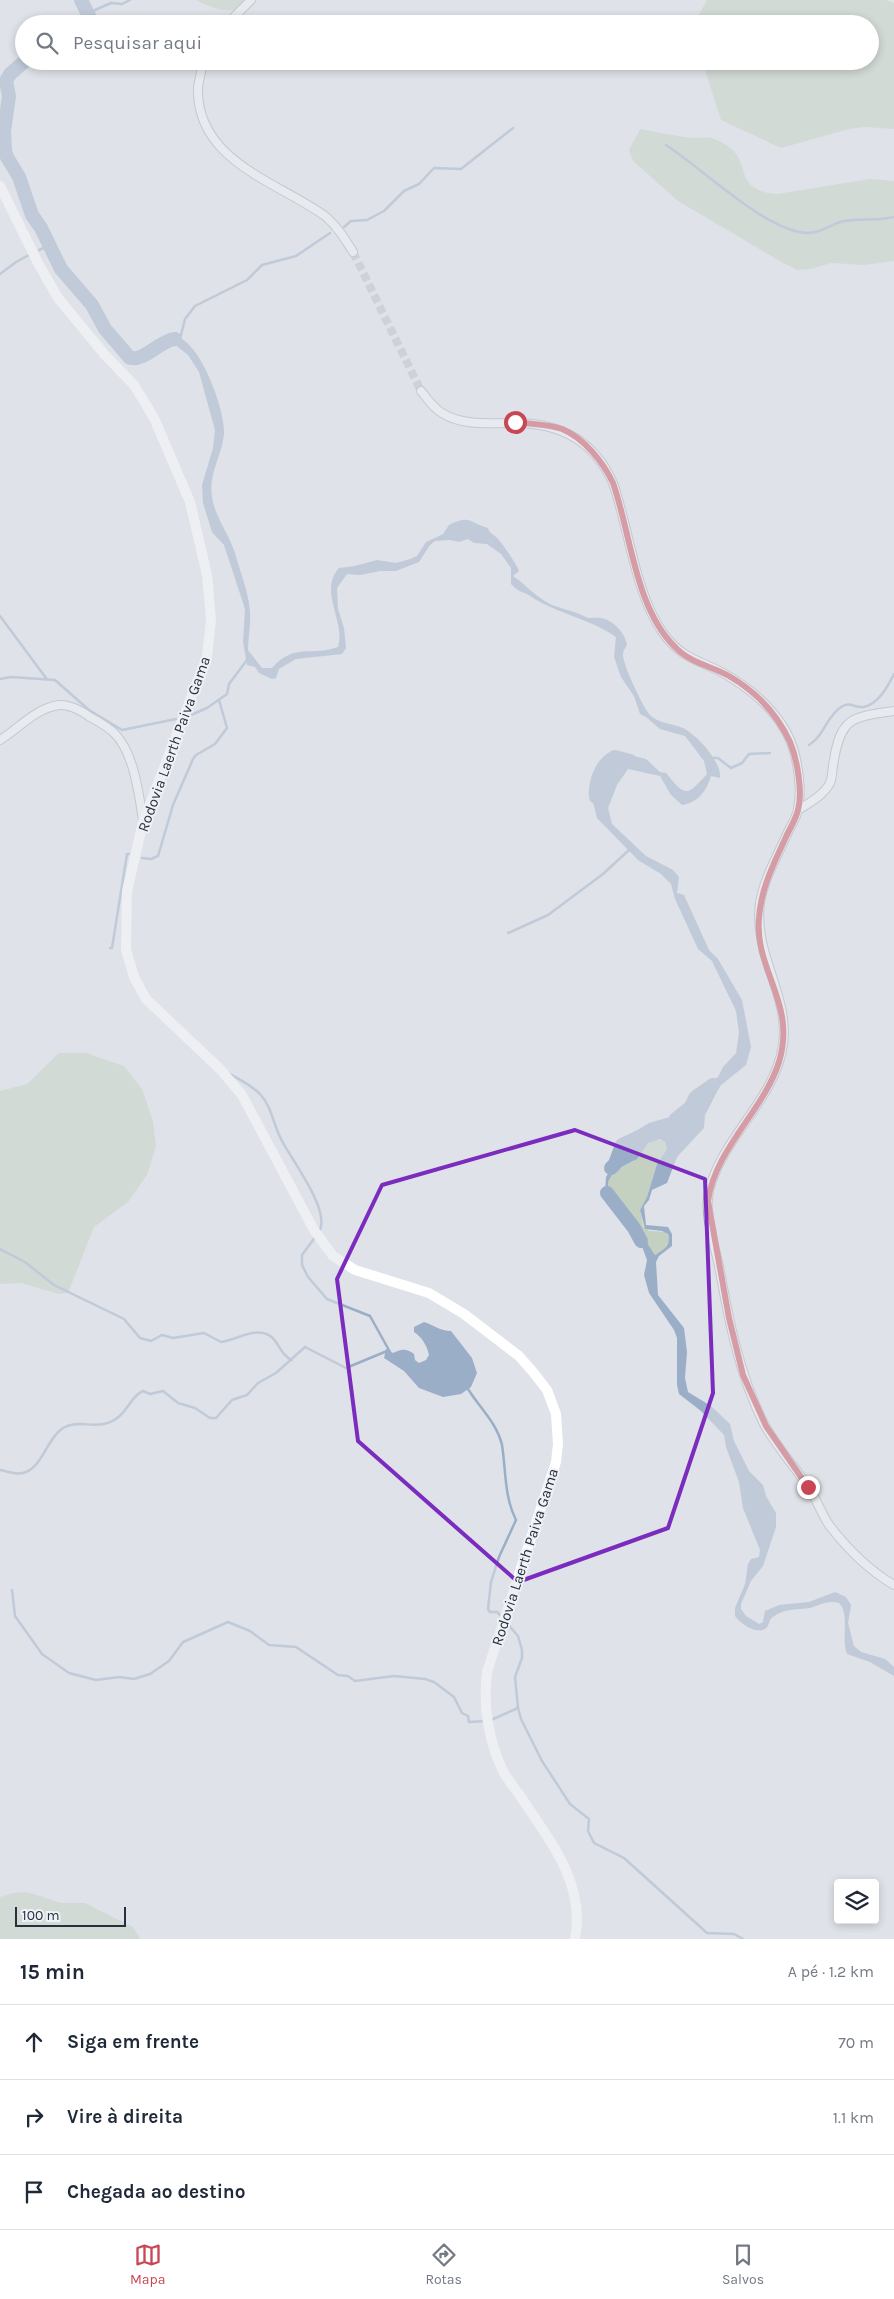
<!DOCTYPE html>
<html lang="pt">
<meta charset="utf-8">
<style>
:root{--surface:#fff;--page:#f6f6f7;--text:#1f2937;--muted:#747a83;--line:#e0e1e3;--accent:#c94755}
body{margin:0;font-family:Karla,sans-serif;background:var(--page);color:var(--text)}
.controls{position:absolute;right:15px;bottom:15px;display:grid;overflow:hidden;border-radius:5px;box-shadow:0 2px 8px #0003}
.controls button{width:45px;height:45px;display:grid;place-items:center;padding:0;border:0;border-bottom:1px solid var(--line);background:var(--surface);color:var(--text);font:25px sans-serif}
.scale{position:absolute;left:15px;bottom:12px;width:111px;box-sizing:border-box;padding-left:5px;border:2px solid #282f3e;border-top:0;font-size:14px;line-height:18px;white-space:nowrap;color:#282f3e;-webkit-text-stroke:4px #eef1f5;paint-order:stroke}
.stop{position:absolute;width:15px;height:15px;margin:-11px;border:4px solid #c94755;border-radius:50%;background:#fff}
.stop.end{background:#c94755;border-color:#fff;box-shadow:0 1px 5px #0008}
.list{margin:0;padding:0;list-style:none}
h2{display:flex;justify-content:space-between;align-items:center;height:65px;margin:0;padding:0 20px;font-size:21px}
h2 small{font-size:16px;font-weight:400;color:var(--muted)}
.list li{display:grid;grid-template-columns:32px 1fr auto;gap:15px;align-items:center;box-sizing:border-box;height:75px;padding:0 20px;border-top:1px solid var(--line)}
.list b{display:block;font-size:19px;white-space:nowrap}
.list em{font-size:16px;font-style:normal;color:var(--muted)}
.icon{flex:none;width:28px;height:28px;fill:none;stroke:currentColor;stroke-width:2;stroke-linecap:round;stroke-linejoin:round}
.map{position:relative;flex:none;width:894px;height:1939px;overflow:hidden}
.search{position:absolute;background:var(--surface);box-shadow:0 2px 8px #0003;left:15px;right:15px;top:15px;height:55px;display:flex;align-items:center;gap:12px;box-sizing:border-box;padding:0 18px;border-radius:28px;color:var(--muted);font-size:19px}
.sheet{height:290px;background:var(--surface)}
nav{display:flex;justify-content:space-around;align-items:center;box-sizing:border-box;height:70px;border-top:1px solid var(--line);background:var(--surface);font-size:14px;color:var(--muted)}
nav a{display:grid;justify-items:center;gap:2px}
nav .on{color:var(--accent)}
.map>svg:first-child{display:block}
.green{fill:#c4d1c0}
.water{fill:#9baec7;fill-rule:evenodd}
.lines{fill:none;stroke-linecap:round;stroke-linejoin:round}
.stream{stroke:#9baec7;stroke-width:2.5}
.river{stroke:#9baec7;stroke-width:14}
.street-tunnel{stroke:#babec6;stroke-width:8;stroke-dasharray:8 4;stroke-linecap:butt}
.street-casing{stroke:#a4a9b2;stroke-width:10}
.street{stroke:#f1f3f6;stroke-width:8}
.secondary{stroke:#fff;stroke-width:10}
.route{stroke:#c94755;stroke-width:6}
.marked{fill:none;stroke:#7b2cbf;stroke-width:4;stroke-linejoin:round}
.labels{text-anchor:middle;stroke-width:4;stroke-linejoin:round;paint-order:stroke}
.street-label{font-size:15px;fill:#282f3e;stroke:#eef1f5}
</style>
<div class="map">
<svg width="894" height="1939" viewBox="0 0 894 1939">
<rect width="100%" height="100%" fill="#dfe2e8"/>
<g class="green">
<path d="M197 0H255C239 16 214 11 197 0Z"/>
<polygon points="707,0 886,0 894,3 894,129 865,127 849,129 781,148 721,120 702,61 870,61 870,24 694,24"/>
<path d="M640 129C657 132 675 136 693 138 699 138 706 137 712 138 717 140 725 144 729 147 752 163 732 190 777 194L870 179 894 181V261L864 265 831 263 811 269 797 270 783 263 678 201 633 161 629 150Z"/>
<polygon points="59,1053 86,1053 124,1066 142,1089 153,1121 156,1146 147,1175 128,1202 94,1227 68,1293 59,1294 21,1283 0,1284 0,1091 27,1084"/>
<polygon points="654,1139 664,1141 667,1149 657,1164 647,1197 640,1210 643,1226 649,1231 667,1232 669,1240 663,1251 655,1255 637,1228 627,1222 618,1210 608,1189 608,1182 614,1171 634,1161 645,1145"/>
<polygon points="27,1892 61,1903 85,1903 133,1927 140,1939 0,1939 0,1897 13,1893"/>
</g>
<g class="water">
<path d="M172 336C199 335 226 412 224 434 222 456 208 474 212 497 215 517 229 534 235 553 240 572 249 593 250 612 251 625 248 638 248 650L262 668H272C295 642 311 657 338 647 346 621 318 592 339 568L355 566 377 560 396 563 410 559 417 556 426 542 443 534 449 525C471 514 469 523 488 528 490 534 492 533 496 537 501 541 517 565 519 571L513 576C525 584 536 597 550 604 561 609 575 611 586 617 589 619 596 617 601 618 613 620 624 632 627 644 626 647 623 651 623 654 622 663 644 710 651 716 660 724 672 723 683 728 697 735 722 762 720 778L711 776C707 790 698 803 682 805L671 795 660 776 628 769 617 785 608 808 612 824 646 856 673 870 679 877 677 893 684 895 709 950 718 959 742 1000 751 1047 746 1065 720 1086 705 1115 704 1128 677 1157 667 1183 652 1190 649 1200 644 1206 646 1225 668 1227 672 1234V1246L659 1256 656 1262 658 1295 684 1328 687 1352 685 1378 688 1392 711 1406 730 1424 734 1441 749 1471 763 1485 766 1496 776 1513V1527L763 1566 751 1581 741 1604V1609L746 1616 759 1624 763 1622 765 1611 779 1605 809 1602 835 1592 846 1597 851 1605 848 1623 854 1646 861 1652 885 1659 894 1667V1676L870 1662 847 1654C841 1639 850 1613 839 1603 827 1600 821 1605 810 1608 797 1610 785 1608 773 1617 768 1620 770 1626 765 1629 755 1634 741 1624 735 1616V1608L745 1584 748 1564 751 1559 759 1557 760 1550 743 1508 739 1482 726 1447 724 1435 701 1411 679 1394 677 1385V1338L674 1330 649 1293 644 1275 647 1260 640 1241 632 1229 619 1218 605 1192 606 1177 622 1152 625 1142 631 1134 649 1123 673 1116 698 1104 700 1099 693 1090 718 1077 723 1067 736 1053 739 1033 736 1011 712 961 698 949 675 899 671 884 661 874 638 860 597 818 593 802 594 791 603 773 610 766 613 753 616 752 646 759 660 772 666 773C686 798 687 796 707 774L704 761 685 736 660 729 646 717 640 714 634 696 621 677 614 657 616 637C589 618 557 614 530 596 523 591 519 593 511 584V568L501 554 487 544 474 543 468 539 459 542 450 540 435 541 430 545 419 562 396 571H380L360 575 347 574 337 588 338 609 344 628 346 648 342 654 296 659 279 669 276 678 272 679 259 673 255 667 247 665 243 642 245 609 224 545 212 532 203 503 202 485 213 448 215 430 199 372 188 355 173 343 159 349V341ZM660 1139 665 1142 667 1149 657 1164 647 1197 640 1210 645 1229 662 1231 668 1234C671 1245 664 1250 655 1255L638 1229 627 1222 618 1210 608 1189V1182L614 1171 637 1159 648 1143Z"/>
<path d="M424 1322C434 1325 440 1331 451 1331L472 1358 477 1373 471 1387 461 1394 443 1397 419 1388 404 1371 384 1358 386 1349 393 1353C401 1349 406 1348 414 1354L415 1360 419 1363 426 1360 429 1355C427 1346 422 1337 414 1332V1327Z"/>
</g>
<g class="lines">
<g class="stream">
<polyline points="88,13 111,3 122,4 130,0"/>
<path d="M666 145C702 168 766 232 808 233 822 233 831 224 844 221 861 218 877 221 894 217"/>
<polyline points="344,227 351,221 367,220 384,211 404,191 419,184 434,168 461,169 513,128"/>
<polyline points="39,250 50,245"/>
<polyline points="0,274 16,262 29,255"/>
<polyline points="180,339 185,319 195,306 247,280 262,265 296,256 330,233"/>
<polyline points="0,616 46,678"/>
<polyline points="0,679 11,677 55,680 89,710 122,730 176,719"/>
<polyline points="191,715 207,708 227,694 229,684 247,660"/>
<path d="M809 745C824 736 826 717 841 707 850 701 854 708 863 707 878 705 888 686 894 674"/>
<polyline points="711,758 718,758 731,768 742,763 749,754 770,753"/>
<polyline points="142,858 151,859 158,856 173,805 193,759 196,755 215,744 227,728 219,700"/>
<polyline points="508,933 548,915 603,874 629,850"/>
<polyline points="110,948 112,948 127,854 129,854"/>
<path d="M228 1073C239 1079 251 1085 260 1094 272 1107 273 1124 281 1139 290 1158 332 1211 319 1232"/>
<polyline points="316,1236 302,1255 302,1265 308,1277 327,1299 370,1316 390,1352"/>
<path d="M0 1249 25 1262 54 1285 124 1319 140 1338 151 1341 162 1335 173 1338 204 1333 221 1342C240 1339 263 1322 276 1342 281 1349 283 1356 292 1360"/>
<path d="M468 1389C479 1407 497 1423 502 1445 506 1470 504 1496 516 1520L499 1557 491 1582 488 1609 490 1612H497L503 1618"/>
<path d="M0 1470C7 1471 15 1475 23 1473 42 1469 47 1438 63 1428 80 1418 99 1432 117 1418 128 1411 131 1396 143 1391L150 1394 163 1391 178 1403 195 1408 210 1418H216L232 1400 247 1395 258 1383 276 1373 305 1347 346 1368 387 1351"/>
<polyline points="12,1590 15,1616 42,1654 69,1673 96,1680 119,1677 134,1679 150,1674 169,1661 183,1642 228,1622 250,1631 269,1645 296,1647 338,1675 348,1676 355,1681 394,1676 425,1679 434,1682 454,1697 462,1713 468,1716 469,1722 486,1721"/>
<polyline points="506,1622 518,1636 522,1650 522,1658 515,1677 518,1708 521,1719 542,1761 570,1804 589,1819 588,1831 594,1843 624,1858 707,1933 734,1934 743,1939"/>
<polyline points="491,1720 518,1708"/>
</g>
<g class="river">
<polyline points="81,0 93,24"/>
<path d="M25 61 10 74 6 81 9 96 4 131 5 151 7 157 19 177 32 215 41 228 61 269 92 305 105 329 130 358C145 361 159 341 175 339"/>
<path d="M596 797C595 782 601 764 615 757L630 761"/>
<polyline points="676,1119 691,1107 695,1098 713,1085"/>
<polyline points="611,1168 615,1164 622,1145 639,1137"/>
<polyline points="607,1193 634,1228 641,1241"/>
</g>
<polyline class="street-tunnel" points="353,252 421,391"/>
<g class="street-casing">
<g id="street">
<polyline points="227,24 251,0"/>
<path d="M203 61C202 70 199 79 198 88 196 161 278 182 325 216 337 226 345 239 353 252"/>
<path d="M421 391C427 398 433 408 442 413 463 426 488 423 512 423 558 422 594 440 613 483 629 528 635 594 663 633 684 662 703 660 730 677 760 695 789 723 796 759 799 774 801 795 798 809 797 817 791 825 788 832 778 855 764 878 760 903 753 955 790 995 783 1045 775 1100 722 1137 709 1191 704 1215 714 1243 719 1266 729 1321 739 1374 764 1424 776 1446 793 1465 808 1486 816 1498 821 1513 829 1525 846 1547 870 1571 894 1585"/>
<path d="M0 740C18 729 36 708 59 705 69 704 82 711 90 717 99 722 109 727 115 734 134 753 139 795 143 820"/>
<path d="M798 810C809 803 824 795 830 783 833 776 832 767 834 760 841 716 854 717 894 711"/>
</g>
</g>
<use href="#street" class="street"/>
<path class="secondary" d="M0 186 38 263 58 298 105 355 134 385 154 418 190 502 207 575 211 620 207 656 143 822 127 891 126 950 134 977 146 999 220 1069 242 1095 314 1230 333 1256 355 1270 429 1293 464 1314 519 1356 533 1372 547 1390 556 1414 558 1444 556 1462 487 1672C483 1704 488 1739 502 1769 506 1778 513 1786 519 1794 548 1839 586 1882 575 1939"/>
</g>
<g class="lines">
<path class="route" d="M515 422C530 424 548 424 562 429 584 438 603 462 613 483 631 534 635 608 675 647 690 663 711 666 729 676 755 691 777 714 790 742 797 759 803 792 798 810 796 819 790 828 786 837 774 863 761 888 759 918 754 970 797 1003 779 1062 764 1110 715 1149 708 1201L729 1318 743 1375 766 1426 808 1487"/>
</g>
<path d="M0 0H894V1939H0ZM575 1130 705 1179 713 1393 668 1528 518 1582 358 1441 337 1279 382 1185Z" fill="#dfe2e8" fill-opacity=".55" fill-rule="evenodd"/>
<path class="marked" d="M575 1130 705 1179 713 1393 668 1528 518 1582 358 1441 337 1279 382 1185Z"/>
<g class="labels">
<g class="street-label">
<text transform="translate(174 744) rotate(-70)" y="5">Rodovia Laerth Paiva Gama</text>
<text transform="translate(525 1557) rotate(-72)" y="5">Rodovia Laerth Paiva Gama</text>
</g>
</g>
</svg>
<div class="controls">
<button><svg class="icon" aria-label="layers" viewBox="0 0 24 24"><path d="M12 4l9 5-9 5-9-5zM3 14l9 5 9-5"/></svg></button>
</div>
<div class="scale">100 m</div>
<div class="stop" style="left:515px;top:422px"></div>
<div class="stop end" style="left:808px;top:1487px"></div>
<div class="search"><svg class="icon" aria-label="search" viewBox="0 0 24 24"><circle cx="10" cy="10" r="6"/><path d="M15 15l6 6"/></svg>Pesquisar aqui</div>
</div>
<section class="sheet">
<h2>15 min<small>A pé · 1.2 km</small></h2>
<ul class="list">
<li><svg class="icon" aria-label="ahead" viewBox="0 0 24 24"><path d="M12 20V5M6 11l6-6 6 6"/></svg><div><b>Siga em frente</b></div><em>70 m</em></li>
<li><svg class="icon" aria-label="right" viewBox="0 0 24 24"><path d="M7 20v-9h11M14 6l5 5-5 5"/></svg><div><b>Vire à direita</b></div><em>1.1 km</em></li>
<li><svg class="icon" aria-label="arrive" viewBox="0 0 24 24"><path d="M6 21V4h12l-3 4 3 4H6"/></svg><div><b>Chegada ao destino</b></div></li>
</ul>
</section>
<nav>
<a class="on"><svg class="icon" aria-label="map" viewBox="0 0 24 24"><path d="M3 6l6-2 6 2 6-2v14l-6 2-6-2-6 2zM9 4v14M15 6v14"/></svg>Mapa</a>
<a><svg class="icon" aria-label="directions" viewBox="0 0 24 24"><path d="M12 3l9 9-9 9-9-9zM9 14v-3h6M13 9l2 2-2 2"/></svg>Rotas</a>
<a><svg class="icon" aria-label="saved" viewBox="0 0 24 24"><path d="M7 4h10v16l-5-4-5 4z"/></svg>Salvos</a>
</nav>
